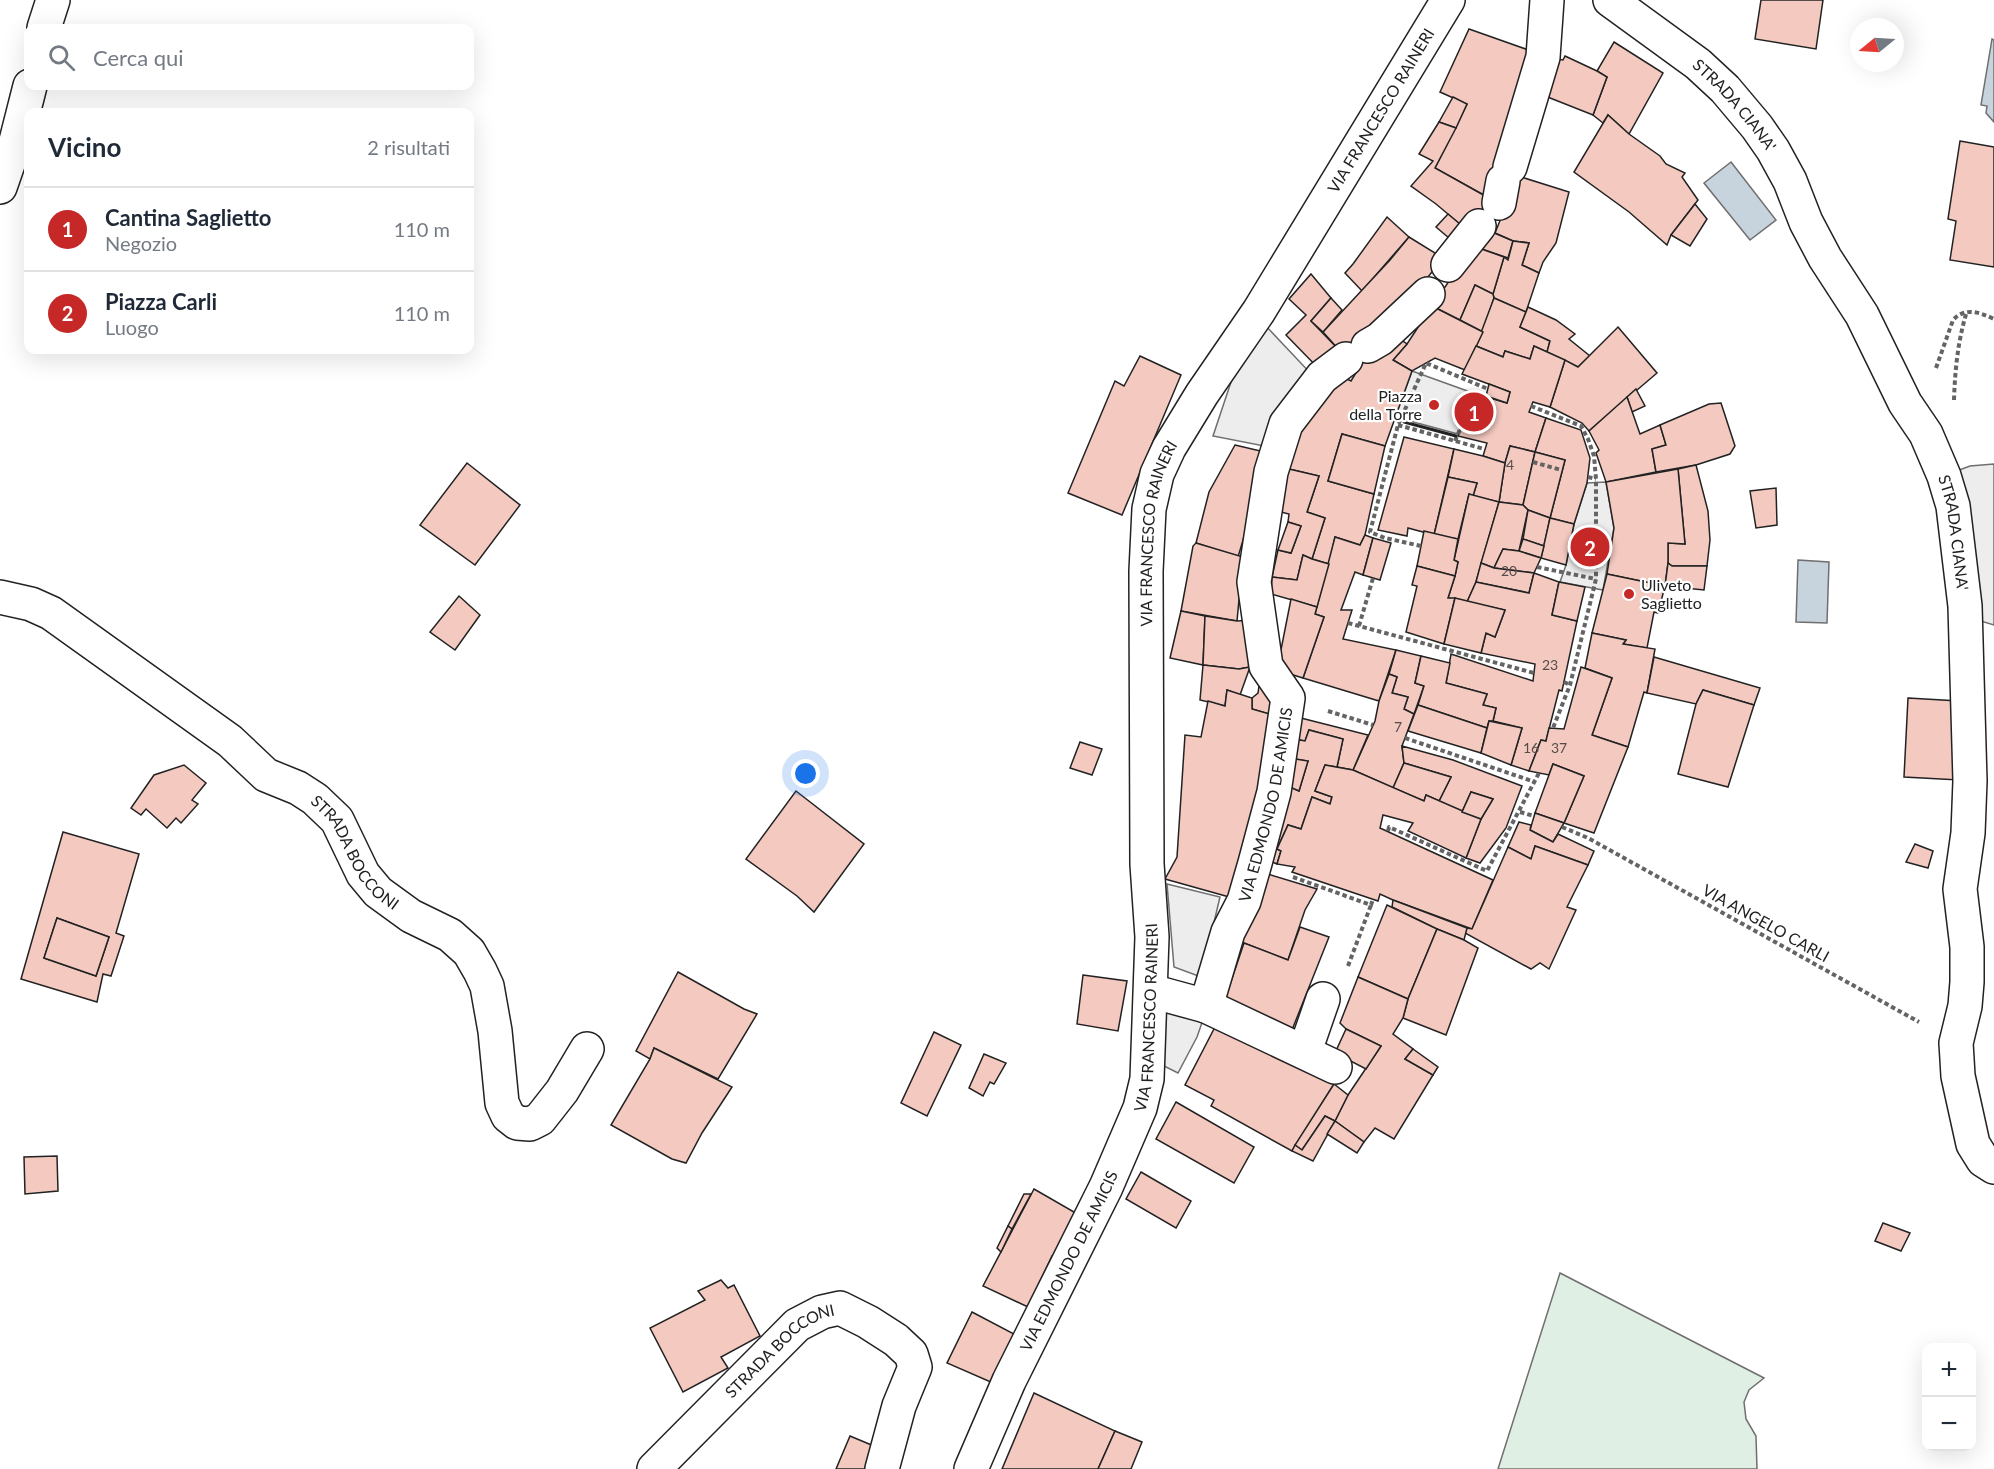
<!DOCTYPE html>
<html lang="it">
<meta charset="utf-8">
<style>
:root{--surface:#fff;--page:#f6f6f7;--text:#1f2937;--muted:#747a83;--line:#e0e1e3;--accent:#c62828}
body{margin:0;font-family:Lato,sans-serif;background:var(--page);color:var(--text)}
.controls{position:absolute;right:18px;bottom:18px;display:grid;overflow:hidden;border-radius:12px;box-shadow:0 6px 24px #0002}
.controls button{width:54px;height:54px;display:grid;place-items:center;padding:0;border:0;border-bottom:2px solid var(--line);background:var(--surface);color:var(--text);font:30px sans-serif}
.compass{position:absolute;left:1850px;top:18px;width:54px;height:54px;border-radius:50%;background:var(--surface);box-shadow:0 6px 24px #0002;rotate:252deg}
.you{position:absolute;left:806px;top:774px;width:21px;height:21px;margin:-15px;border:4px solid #fff;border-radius:50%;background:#1a73e8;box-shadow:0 0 0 9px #1a73e833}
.badge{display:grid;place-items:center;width:39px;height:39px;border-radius:50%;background:var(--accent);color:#fff;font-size:20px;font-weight:700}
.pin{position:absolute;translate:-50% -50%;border:3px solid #fff;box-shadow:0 2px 6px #0006}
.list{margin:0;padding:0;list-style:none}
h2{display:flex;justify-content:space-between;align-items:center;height:78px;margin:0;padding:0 24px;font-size:26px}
h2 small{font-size:20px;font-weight:400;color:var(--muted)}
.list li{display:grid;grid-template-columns:39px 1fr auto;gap:18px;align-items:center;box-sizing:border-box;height:84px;padding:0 24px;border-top:2px solid var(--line)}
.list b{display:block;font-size:22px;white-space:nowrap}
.list p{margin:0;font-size:20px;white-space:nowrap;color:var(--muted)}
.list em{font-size:20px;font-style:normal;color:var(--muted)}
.icon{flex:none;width:33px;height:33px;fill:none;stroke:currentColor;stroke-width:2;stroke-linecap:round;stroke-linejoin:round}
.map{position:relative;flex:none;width:1994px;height:1469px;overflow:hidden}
.search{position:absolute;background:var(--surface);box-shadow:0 6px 24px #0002;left:24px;top:24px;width:450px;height:66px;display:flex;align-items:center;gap:15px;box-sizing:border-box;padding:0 21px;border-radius:12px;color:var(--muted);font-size:22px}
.panel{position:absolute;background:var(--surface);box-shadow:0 6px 24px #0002;left:24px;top:108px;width:450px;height:246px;border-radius:12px}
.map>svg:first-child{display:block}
.green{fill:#e0efe3;stroke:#6f6f6f;stroke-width:1.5}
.parking{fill:#ededed;stroke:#6f6f6f;stroke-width:1.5}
.water{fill:#c7d3dd;stroke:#6f6f6f;stroke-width:1.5}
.building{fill:#f3c9c0;stroke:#222;stroke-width:1.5;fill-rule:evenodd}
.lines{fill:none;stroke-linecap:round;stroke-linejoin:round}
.minor-casing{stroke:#222;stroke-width:36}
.major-casing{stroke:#222;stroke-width:36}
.path{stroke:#646464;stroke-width:4;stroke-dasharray:4.5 3;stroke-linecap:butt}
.minor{stroke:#fff;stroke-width:33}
.major{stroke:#fff;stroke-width:33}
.wall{stroke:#222;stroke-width:3}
.poi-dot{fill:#c62828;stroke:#fff;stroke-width:2}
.labels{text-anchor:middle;stroke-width:4.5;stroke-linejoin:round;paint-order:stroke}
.number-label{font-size:14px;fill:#564c4a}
.street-label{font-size:16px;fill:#222;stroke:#fff}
.poi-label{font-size:16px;fill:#222;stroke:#fff;text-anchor:end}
</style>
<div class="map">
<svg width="1994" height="1469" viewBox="0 0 1994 1469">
<rect width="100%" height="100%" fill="#fff"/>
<polygon class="green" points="1560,1273 1764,1378 1749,1390 1744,1402 1746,1419 1756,1436 1757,1469 1498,1469"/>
<g class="parking">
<polygon points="1264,324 1315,378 1274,448 1213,436 1238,361"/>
<polygon points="1412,371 1473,393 1458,434 1395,417"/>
<polygon points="1994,464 1994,625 1974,619 1954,472 1970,466"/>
<polygon points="1606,482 1614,528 1603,590 1560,582 1566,565 1574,524 1587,483"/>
<polygon points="1167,884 1220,897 1201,977 1174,967"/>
<polygon points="1162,999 1204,1017 1197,1037 1178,1073 1156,1062"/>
</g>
<g class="water">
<polygon points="1992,39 1994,40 1994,122 1986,113 1987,106 1981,105"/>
<polygon points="1731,162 1776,220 1750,240 1704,183"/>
<polygon points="1798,560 1829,562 1827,623 1796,622"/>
</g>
<g class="building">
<polygon points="1761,0 1823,0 1816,49 1755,39"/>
<polygon points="1469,29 1537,53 1491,199 1435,168 1467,104 1440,92"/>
<polygon points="1614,42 1663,73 1629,134 1608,115 1603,123 1593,115 1607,77 1597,71"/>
<polygon points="1565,56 1597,71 1607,77 1593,115 1540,94 1551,58 1563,60"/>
<polygon points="1453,97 1467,104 1456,128 1439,122"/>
<polygon points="1608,115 1629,134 1660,156 1666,164 1685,173 1682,177 1698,200 1671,235 1667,245 1629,212 1574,172"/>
<polygon points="1439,122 1456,128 1435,168 1487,197 1483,208 1467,230 1436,204 1411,186 1433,161 1419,154"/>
<polygon points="1960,141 1994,147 1994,267 1950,260 1956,221 1948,219"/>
<polygon points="1518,176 1569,192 1556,243 1543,262 1539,273 1522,265 1529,243 1513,241 1495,233"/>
<polygon points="1695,204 1707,219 1690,246 1671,235"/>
<polygon points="1448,214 1467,230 1456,244 1436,227"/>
<polygon points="1387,217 1409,237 1362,291 1345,273 1353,264"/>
<polygon points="1485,229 1513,241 1508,258 1473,246"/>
<polygon points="1409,237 1443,258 1368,353 1356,372 1340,351 1323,332 1390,260"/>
<polygon points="1513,241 1529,243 1522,265 1539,273 1526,312 1494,298 1493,294 1504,257 1508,260"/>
<polygon points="1473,246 1504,257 1493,294 1475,285 1460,320 1432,306"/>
<polygon points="1311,274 1331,298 1311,321 1340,351 1321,371 1286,335 1306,315 1289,299"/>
<polygon points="1475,285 1493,294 1494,298 1483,332 1460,320"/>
<polygon points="1331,298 1342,310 1323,332 1311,321"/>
<polygon points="1494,298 1526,312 1520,327 1550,341 1547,352 1534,346 1530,359 1505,351 1503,357 1476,346"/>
<polygon points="1432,306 1483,332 1465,370 1435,358 1412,371 1393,360 1407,344"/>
<polygon points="1528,307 1556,320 1575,334 1569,339 1590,356 1578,367 1547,352 1550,341 1520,327"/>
<polygon points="1618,327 1657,373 1589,431 1582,423 1550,407 1565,360 1578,367"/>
<polygon points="1397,337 1407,344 1393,360 1412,371 1385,446 1342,434 1328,481 1374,494 1365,535 1360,545 1335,537 1329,564 1312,559 1325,518 1307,512 1319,476 1289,469 1287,440 1337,374 1351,381 1368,353 1381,358"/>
<polygon points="1476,346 1503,357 1505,351 1530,359 1534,346 1565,360 1550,407 1533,402 1529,412 1546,418 1535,452 1510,446 1505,463 1483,456 1487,443 1458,436 1473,393 1507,403 1510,392 1462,374"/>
<polygon points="1140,356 1181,375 1122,515 1068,493 1115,381 1124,386"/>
<polygon points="1489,384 1510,392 1507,403 1486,396"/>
<polygon points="1636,389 1645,406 1632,412 1627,397"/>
<polygon points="1627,397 1640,434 1660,425 1666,445 1652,449 1656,472 1606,482 1596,453 1599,450 1589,431"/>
<polygon points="1721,403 1735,446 1730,454 1696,465 1656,472 1652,449 1666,445 1660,425 1709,404"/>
<polygon points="1546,418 1581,430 1590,458 1587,483 1574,524 1550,518 1565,460 1535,452"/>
<polygon points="1342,434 1385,446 1374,494 1328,481"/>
<polygon points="1404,437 1454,449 1434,535 1408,528 1407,536 1378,530"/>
<polygon points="1235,445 1269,453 1238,557 1196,543 1209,492"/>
<polygon points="1510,446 1535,452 1523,505 1499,502 1505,463"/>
<polygon points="1454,449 1483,456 1505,463 1499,502 1473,496 1477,483 1448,477"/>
<polygon points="1535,452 1565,460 1550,518 1528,510 1523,505"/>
<polygon points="467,463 520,505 475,565 420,525"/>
<polygon points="1696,465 1708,511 1710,540 1707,566 1672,566 1668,563 1668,543 1685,544 1678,469"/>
<polygon points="1289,469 1319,476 1307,512 1325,518 1312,559 1303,555 1297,580 1272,577 1278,550 1291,553 1301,526 1288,522 1289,514 1277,511"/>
<polygon points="1678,469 1685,544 1668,543 1668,563 1665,586 1607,574 1614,528 1606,482"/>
<polygon points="1448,477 1477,483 1473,496 1469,494 1458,539 1434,535"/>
<polygon points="1776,488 1777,525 1756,528 1750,491"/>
<polygon points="1469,494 1499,502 1476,582 1467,602 1448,598 1455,576 1458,562 1454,560"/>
<polygon points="1499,502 1523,505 1528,510 1519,551 1503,549 1494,568 1481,563"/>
<polygon points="1528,510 1550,518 1544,546 1523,539"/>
<polygon points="1550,518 1574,524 1566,565 1541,558"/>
<polygon points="1288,522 1301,526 1291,553 1278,550"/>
<polygon points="1424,531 1458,539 1454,560 1458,562 1455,576 1417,566"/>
<polygon points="1365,535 1373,538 1363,575 1355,572 1341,610 1352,610 1343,639 1396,650 1379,701 1303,678 1324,617 1315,614 1335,537 1360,545"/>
<polygon points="1373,538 1391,543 1380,580 1363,575"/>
<polygon points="1523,539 1544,546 1541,558 1519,551"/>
<polygon points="1196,543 1243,557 1237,621 1181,611 1193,546"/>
<polygon points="1503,549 1519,551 1541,558 1534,573 1494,568"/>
<polygon points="1303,555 1312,559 1329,564 1317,607 1271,594 1272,577 1297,580"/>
<polygon points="1481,563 1494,568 1534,573 1529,593 1476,582"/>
<polygon points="1668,563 1672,566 1707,566 1704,590 1665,586"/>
<polygon points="1417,566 1455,576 1448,598 1455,598 1444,644 1406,632 1417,586 1412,585"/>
<polygon points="1534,573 1559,582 1552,615 1577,621 1562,691 1559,690 1546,741 1541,740 1529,771 1511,765 1522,728 1493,721 1496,708 1483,705 1487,694 1446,683 1451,654 1533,681 1535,664 1481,653 1486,633 1495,637 1505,610 1467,602 1476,582 1529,593"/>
<polygon points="1607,574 1665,586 1658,613 1654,612 1647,648 1623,644 1626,640 1592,633"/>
<polygon points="1559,582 1585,587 1577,621 1552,615"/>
<polygon points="459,596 480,615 455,650 430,632"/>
<polygon points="1455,598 1505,610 1495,637 1486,633 1481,653 1444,644"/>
<polygon points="1291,599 1317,607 1315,614 1324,617 1303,678 1277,670"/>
<polygon points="1181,611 1205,616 1203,665 1170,658"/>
<polygon points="1205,616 1237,621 1252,620 1250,667 1239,669 1203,665"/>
<polygon points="1592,633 1626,640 1623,644 1655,649 1647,693 1644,692 1628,747 1592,735 1612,678 1585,668"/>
<polygon points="1396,650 1421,656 1415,683 1424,686 1414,714 1404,709 1408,697 1392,693 1397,677 1389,674"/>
<polygon points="1421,656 1450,663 1446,683 1487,694 1483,705 1496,708 1493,721 1489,721 1487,728 1418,705 1424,686 1415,683"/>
<polygon points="1654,657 1760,688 1754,705 1703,690 1696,704 1647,693"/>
<polygon points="1203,665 1239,669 1250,667 1240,695 1227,690 1225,706 1200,700"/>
<polygon points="1581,667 1612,678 1592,735 1628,747 1594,833 1564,823 1584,776 1553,764 1549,775 1529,771 1541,740 1546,741 1549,728 1564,729"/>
<polygon points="1389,674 1397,677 1392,693 1408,697 1404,709 1414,714 1402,746 1404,763 1393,788 1353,770 1375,721 1379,701"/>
<polygon points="1259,686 1272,689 1273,715 1252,709 1252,698 1258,693"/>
<polygon points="1227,690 1252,698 1252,709 1273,715 1240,900 1165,879 1177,857 1185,735 1201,737 1208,701 1225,706"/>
<polygon points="1703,690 1754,705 1728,787 1678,774 1696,704"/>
<polygon points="1908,698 1959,701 1959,780 1904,777"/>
<polygon points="1418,705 1487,728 1481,753 1408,731"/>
<polygon points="1293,716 1368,735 1353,770 1337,767 1343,739 1309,730 1305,741 1289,738"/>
<polygon points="1489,721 1522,728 1511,765 1481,753"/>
<polygon points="1309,730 1343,739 1337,767 1325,765 1315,791 1332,797 1330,804 1312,797 1301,829 1288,825 1277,849 1281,851 1277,864 1265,859 1281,783 1299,791 1308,761 1283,757 1289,738 1305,741"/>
<polygon points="1080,742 1102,749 1092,775 1070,768"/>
<polygon points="1402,746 1453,760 1522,786 1506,828 1480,863 1466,858 1481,819 1493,799 1471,792 1462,812 1439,801 1451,777 1404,763"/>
<polygon points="1283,757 1308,761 1299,791 1281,783"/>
<polygon points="1404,763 1451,777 1439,801 1426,795 1424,801 1393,788"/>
<polygon points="1553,764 1584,776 1564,823 1535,813"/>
<polygon points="184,765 206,783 192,800 198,804 181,823 176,818 167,828 146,809 141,815 131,808 154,775"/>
<polygon points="1325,765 1353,770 1424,801 1426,795 1481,819 1466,858 1408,831 1413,823 1383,815 1380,828 1493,880 1472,929 1393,900 1380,894 1378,901 1292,872 1295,867 1277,864 1281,851 1277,849 1288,825 1301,829 1312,797 1330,804 1332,797 1315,791"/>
<polygon points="796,791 864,844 814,912 797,896 746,859"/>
<polygon points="1471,792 1493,799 1481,819 1462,812"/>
<polygon points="1535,813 1564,823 1553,842 1530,830"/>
<polygon points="1519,822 1531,825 1530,830 1553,842 1558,834 1594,851 1588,865 1535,846 1531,859 1508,847"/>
<path d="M63 832 139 854 116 933 124 936 111 976 103 974 97 1002 21 979ZM57 918 109 937 96 976 44 958Z"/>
<polygon points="1915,844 1933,851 1928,868 1906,862"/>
<polygon points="1535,846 1588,865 1567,907 1576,910 1549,969 1540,963 1531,969 1465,933 1467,928 1472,929 1508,847 1531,859"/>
<polygon points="1258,871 1317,889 1305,910 1288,960 1244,943 1235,942"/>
<polygon points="1393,900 1467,928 1464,940 1437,929 1392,907"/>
<polygon points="1387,905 1437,929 1408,999 1358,977"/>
<polygon points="57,918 109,937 96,976 44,958"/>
<polygon points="1300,927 1329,937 1290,1035 1223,1005 1244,943 1288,960"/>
<polygon points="1437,929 1464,940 1478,948 1446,1035 1403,1018 1408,999"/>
<polygon points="678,972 744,1009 757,1014 718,1079 654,1048 650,1059 636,1051"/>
<polygon points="1083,975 1127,981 1118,1031 1077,1024"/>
<polygon points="1358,977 1408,999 1403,1018 1393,1034 1413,1049 1405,1059 1433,1075 1394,1139 1375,1128 1364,1142 1335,1121 1348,1095 1381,1046 1346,1029 1340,1023"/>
<polygon points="1215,1027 1252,1046 1254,1042 1334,1084 1292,1151 1211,1106 1214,1100 1185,1085"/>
<polygon points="1346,1029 1381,1046 1366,1069 1335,1053"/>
<polygon points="934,1032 961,1045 927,1116 901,1103"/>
<polygon points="654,1048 732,1087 702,1133 686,1163 672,1159 611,1125 650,1059"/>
<polygon points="1413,1049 1438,1067 1433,1075 1405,1059"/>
<polygon points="984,1054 1006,1063 994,1084 990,1082 983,1096 969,1088"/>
<polygon points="1334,1084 1348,1095 1335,1121 1325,1116 1302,1150 1295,1145"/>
<polygon points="1176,1102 1254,1147 1234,1183 1156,1139"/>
<polygon points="1325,1116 1335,1121 1313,1161 1292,1151 1295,1145 1302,1150"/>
<polygon points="1335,1121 1364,1142 1357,1153 1327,1134"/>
<polygon points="57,1156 58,1191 25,1194 24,1157"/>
<polygon points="1141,1172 1191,1201 1176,1228 1126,1199"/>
<polygon points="1034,1189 1081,1216 1058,1260 1052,1256 1028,1307 983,1286"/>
<polygon points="1024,1194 1031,1194 1012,1229 1008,1226"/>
<polygon points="1883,1223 1910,1233 1901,1251 1875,1241"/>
<polygon points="1008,1226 1012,1229 1001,1252 997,1248"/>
<polygon points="721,1280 728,1288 734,1285 760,1336 721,1357 728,1368 683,1392 650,1328 705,1300 698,1291"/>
<polygon points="972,1312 1014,1334 993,1383 947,1363"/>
<polygon points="1034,1393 1115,1431 1098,1469 1002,1469"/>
<polygon points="1115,1431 1142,1442 1131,1469 1098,1469"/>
<polygon points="850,1436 881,1449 874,1469 836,1469"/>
</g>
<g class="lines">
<g class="minor-casing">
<g id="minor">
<path id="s1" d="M1610 0 1698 64 1725 89 1757 127 1773 150 1790 181 1806 222 1825 258 1862 315 1905 403 1926 434 1944 476 1953 506 1965 606 1970 781 1968 833 1960 889 1967 947V982L1965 1006 1956 1043 1957 1059 1958 1076 1973 1144 1983 1160 1994 1167"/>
<polyline points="44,28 53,0"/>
<polyline points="1510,167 1543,57 1547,0"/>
<polyline points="0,187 16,141 30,86"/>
<polyline points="1499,203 1503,181"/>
<polyline points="1448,265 1479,226"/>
<polyline points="1368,346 1380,339 1428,294"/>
<path id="s2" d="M0 597 31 604 51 613 230 741 266 775 298 788 315 799 337 820 363 874 378 892 411 916 450 935 469 952 480 971 487 986 495 1031 502 1103 508 1116 517 1123 530 1124 540 1119 562 1091 587 1049"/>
<path id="s3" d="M1151 991 1206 1006 1228 932 1244 901 1255 863 1274 792 1288 698 1266 666 1254 582 1271 472 1286 424 1322 377 1346 359"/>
<polyline points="1206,1006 1335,1067"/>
<polyline points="1305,1051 1323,999"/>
<path id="s4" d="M654 1469 797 1325 822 1312 840 1308 868 1322 896 1340 911 1354 915 1367 899 1406 882 1469"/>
</g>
</g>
<g class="major-casing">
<g id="major">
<path id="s5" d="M971 1469 1009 1381 1106 1187 1140 1108 1147 1079 1152 937 1147 864 1146 571 1149 509 1157 474 1169 448 1202 394 1259 311 1448 0"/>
</g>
</g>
<g class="path">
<path d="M1936 368 1953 320C1965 307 1979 312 1994 319"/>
<path d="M1954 400C1955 369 1958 340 1967 311"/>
<polyline points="1531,406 1581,426 1588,439 1594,456 1596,479 1596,579 1570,685 1553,728"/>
<polyline points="1398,425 1484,449"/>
<polyline points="1455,441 1461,427"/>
<polyline points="1533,462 1561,470"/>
<polyline points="1588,477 1596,479"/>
<polyline points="1421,546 1385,538 1370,532 1398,425 1426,363 1488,389"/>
<polyline points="1537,567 1596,579"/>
<polyline points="1348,623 1534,673"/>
<polyline points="1359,626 1373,578"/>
<polyline points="1564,682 1570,685"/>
<polyline points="1328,711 1373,725"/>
<polyline points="1405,738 1535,782"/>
<polyline points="1520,812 1534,816"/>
<polyline points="1562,827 1588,838 1919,1022"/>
<polyline points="1388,831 1389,827 1487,871 1539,773"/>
<polyline points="1293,877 1371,905 1373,899"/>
<polyline points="1348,966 1371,905"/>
</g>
<use href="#minor" class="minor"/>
<use href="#major" class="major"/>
<polyline class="wall" points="1404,422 1456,436"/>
</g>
<g class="poi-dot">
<circle cx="1434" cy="405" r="6"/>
<circle cx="1629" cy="594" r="6"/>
</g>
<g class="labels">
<g class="number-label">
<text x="1510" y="470">4</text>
<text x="1509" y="576">20</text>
<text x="1550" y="670">23</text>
<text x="1398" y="732">7</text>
<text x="1531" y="753">16</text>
<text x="1559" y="753">37</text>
</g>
<g class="street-label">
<text dy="6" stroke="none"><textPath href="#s1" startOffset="164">STRADA CIANA'</textPath></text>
<text dy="6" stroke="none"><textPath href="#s5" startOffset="1462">VIA FRANCESCO RAINERI</textPath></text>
<text dy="6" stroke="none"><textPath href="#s1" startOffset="650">STRADA CIANA'</textPath></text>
<text dy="6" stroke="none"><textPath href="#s5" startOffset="976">VIA FRANCESCO RAINERI</textPath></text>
<text dy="6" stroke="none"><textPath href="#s3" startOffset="268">VIA EDMONDO DE AMICIS</textPath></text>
<text dy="6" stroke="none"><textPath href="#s2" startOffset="446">STRADA BOCCONI</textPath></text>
<text transform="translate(1766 923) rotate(29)" y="6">VIA ANGELO CARLI</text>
<text dy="6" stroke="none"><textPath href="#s5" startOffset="490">VIA FRANCESCO RAINERI</textPath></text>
<text dy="6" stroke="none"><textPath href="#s5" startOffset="230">VIA EDMONDO DE AMICIS</textPath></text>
<text dy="6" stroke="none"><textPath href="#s4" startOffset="174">STRADA BOCCONI</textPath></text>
</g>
<g class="poi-label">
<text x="1422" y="402">Piazza<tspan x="1422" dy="18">della Torre</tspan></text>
<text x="1641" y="591" text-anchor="start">Uliveto<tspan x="1641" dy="18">Saglietto</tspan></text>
</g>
</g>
</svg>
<div class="controls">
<button>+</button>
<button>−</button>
</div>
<svg class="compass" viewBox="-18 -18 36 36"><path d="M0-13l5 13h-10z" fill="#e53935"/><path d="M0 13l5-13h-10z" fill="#747a83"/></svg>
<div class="you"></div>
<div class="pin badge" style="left:1474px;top:412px">1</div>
<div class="pin badge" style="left:1590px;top:547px">2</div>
<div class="search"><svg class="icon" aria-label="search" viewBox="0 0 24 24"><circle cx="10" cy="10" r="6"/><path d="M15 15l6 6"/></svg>Cerca qui</div>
<section class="panel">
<h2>Vicino<small>2 risultati</small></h2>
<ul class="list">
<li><span class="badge">1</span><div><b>Cantina Saglietto</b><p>Negozio</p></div><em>110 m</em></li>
<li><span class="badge">2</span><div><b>Piazza Carli</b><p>Luogo</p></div><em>110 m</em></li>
</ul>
</section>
</div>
